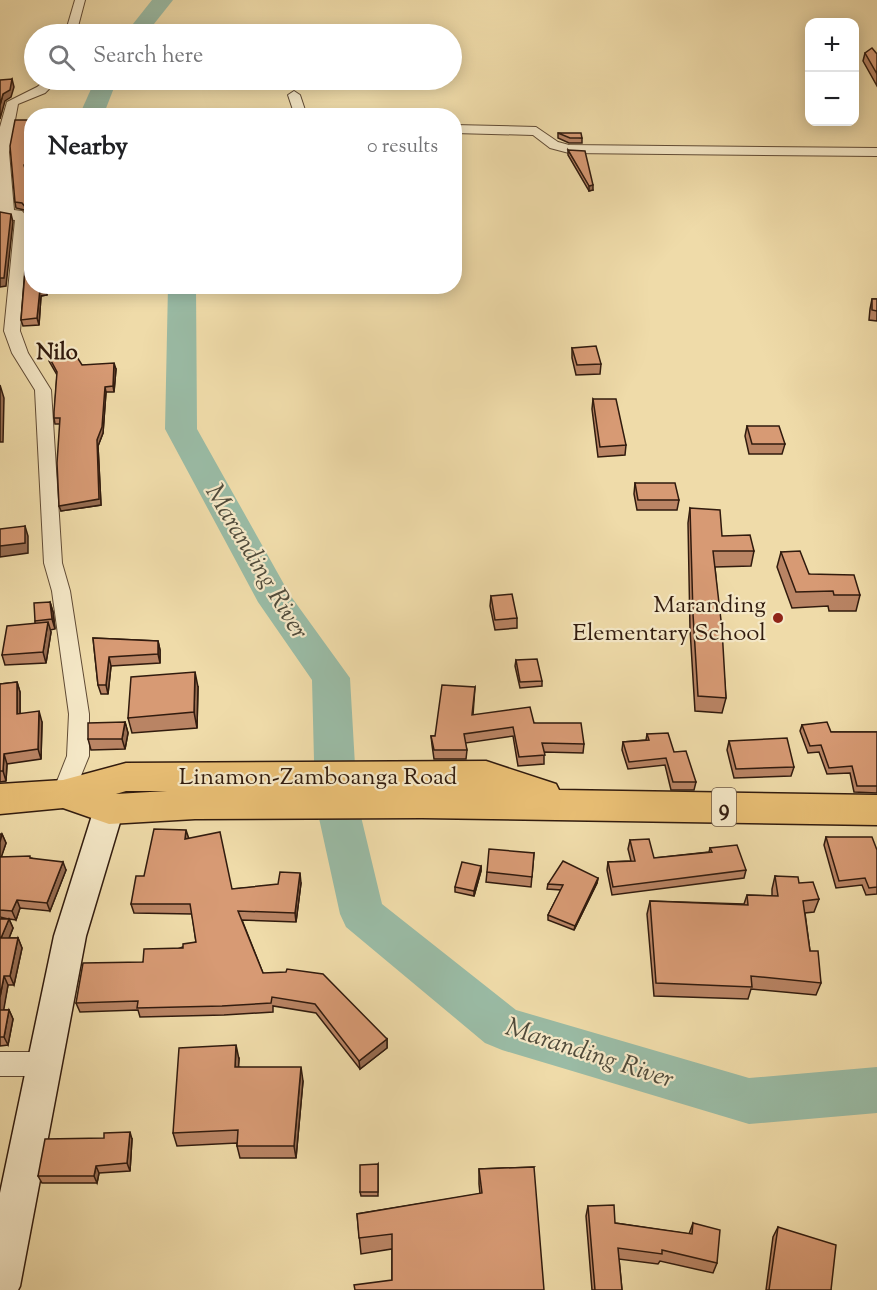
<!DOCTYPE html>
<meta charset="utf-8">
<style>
:root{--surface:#fff;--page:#f2f2f2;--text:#202124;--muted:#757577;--line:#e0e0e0}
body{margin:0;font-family:"Sorts Mill Goudy",serif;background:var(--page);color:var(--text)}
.controls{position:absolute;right:18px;top:18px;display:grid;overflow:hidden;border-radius:12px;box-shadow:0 3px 15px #0003}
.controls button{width:54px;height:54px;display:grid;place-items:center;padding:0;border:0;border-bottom:2px solid var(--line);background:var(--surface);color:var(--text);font:30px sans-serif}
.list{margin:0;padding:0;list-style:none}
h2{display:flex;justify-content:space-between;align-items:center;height:78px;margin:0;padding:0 24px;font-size:26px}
h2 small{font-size:20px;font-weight:400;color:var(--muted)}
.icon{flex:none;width:33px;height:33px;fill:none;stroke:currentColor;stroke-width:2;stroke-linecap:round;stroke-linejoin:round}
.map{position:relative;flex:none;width:877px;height:1290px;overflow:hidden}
.search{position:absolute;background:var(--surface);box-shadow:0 3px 15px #0003;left:24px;top:24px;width:438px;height:66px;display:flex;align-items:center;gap:15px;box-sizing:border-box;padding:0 21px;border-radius:33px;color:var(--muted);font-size:22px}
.panel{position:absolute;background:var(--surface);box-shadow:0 3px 15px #0003;left:24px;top:108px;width:438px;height:186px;border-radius:24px}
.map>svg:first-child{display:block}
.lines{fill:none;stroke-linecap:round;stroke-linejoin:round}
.river{fill:#9abba5;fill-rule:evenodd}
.street-casing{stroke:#604b35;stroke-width:2}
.secondary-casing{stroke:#311b0e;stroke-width:3}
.highway-casing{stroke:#311b0e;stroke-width:3}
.street{fill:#f5e8c7;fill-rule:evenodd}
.secondary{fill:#f5e8c7;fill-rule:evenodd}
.highway{fill:#e8be74;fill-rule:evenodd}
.wall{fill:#b98464;stroke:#311b0e;stroke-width:1.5}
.shaded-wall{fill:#966c51;stroke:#311b0e;stroke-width:1.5}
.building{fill:#d79a74;stroke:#311b0e;stroke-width:1.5}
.poi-dot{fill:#8f2418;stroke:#f5e8c7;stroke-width:2}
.labels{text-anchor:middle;stroke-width:4.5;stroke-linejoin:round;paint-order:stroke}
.far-neighbourhood-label{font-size:22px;font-weight:bold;fill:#311b0e;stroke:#f5e8c7}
.shield{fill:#f5e8c7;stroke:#6c5846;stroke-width:1.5}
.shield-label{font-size:22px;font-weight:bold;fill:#311b0e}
.poi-label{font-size:24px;fill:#311b0e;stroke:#f5e8c7;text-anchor:end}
.street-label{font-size:24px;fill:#311b0e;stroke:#f5e8c7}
.water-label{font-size:26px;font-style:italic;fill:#504b3b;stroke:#f5e8c7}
</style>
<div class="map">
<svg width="877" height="1290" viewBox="0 0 877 1290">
<rect width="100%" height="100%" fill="#efdba9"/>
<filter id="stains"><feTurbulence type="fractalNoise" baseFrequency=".00333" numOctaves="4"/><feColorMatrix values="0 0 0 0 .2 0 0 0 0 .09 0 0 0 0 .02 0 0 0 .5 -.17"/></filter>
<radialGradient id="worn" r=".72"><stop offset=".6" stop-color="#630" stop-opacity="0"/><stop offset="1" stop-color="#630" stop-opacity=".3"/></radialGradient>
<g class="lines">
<g class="river">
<polygon points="152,0 173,0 146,34 125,34"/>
<polygon points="95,80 117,80 103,116 79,116"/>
<polygon points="168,286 196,286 197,429 290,595 350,678 357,800 382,904 516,1010 749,1078 877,1067 877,1113 749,1124 502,1050 485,1043 346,927 340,914 315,800 312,680 258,602 165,429"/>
</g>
<g class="street-casing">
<g id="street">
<polygon points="75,0 85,0 76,34 65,34"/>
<polygon points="46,80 58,80 45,93 18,104 9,152 14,210 22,211 29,219 20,331 28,353 51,390 62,563 70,591 89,714 89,756 71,800 63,803 55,800 52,794 67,756 69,714 52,591 44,563 35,390 12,353 4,331 15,220 0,219 0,127 7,102 37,87"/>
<polygon points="294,91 300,95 307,116 295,116 288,95"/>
<polygon points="454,125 536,127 558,142 569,145 877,148 877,156 569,153 550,148 533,135 454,133"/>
<polygon points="0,1052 44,1052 53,1056 57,1064 53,1072 44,1076 0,1076"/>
</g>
</g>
<g class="secondary-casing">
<polygon id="secondary" points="109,797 120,800 124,809 86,936 20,1286 18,1290 0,1290 0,1193 54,936 94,809 98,800"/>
</g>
<g class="highway-casing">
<path id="highway" d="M486 761 556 784 559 790 877 795V825L422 818 195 819 109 824 63 808 0 814V784L63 780 126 763ZM126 791H167L116 794Z"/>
</g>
<use href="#street" class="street"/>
<use href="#secondary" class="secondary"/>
<use href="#highway" class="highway"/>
</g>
<g class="wall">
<polygon points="865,53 877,54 877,86 863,61"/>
<polygon points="29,120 31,126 32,171 26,171 47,295 41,296 39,325 23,326 21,320 29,217 24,210 16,208 15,202"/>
<polygon points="558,133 582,138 582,143 569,143 558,138"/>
<polygon points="568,150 593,190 589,191 568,155"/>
<polygon points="872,299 877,299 877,321 869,320 870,309"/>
<polygon points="572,348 601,364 600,374 576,375 572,358"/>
<polygon points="48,355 82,365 116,369 114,392 106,392 103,433 98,446 101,505 61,511 60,424 55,424 54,418 57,375 49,361"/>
<polygon points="593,399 626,445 625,455 598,457 592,409"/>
<polygon points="747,426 785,444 782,454 749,454 745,436"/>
<polygon points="635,483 679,500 677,510 637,510 634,494"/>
<polygon points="690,508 722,536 754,551 751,566 715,567 726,698 722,713 695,711 690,629 688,523"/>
<polygon points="781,552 809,574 860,595 856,611 829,611 828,606 792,608 777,567"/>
<polygon points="491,596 517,618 517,628 495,630 490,606"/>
<polygon points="50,602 53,612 55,629 50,630 51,632 46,663 5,665 2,655 35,623 35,621"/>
<polygon points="93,638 158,641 160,650 160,663 111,666 108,694 101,694 98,685"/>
<polygon points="516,660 542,681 542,686 520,688 515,666"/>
<polygon points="17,682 20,692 20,714 42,722 41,759 7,764 6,781 0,782 0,684"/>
<polygon points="198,687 197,728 132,733 128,718"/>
<polygon points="475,687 473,715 534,723 584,744 583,753 544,752 544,764 518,766 513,736 465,743 467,750 466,759 434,759 432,745 431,736 435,736"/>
<polygon points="125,722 128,733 125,749 91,750 88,739"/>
<polygon points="802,725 831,732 877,732 877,793 854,792 850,773 827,774 819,752 808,753 800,731"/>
<polygon points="647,734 674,752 696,782 694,790 671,790 665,765 628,769 622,750 623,742 646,740"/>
<polygon points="729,741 794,767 791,776 734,778 727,750"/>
<polygon points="0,834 2,834 6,843 1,857 31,858 66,870 50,911 20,908 16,920 9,919 13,928 9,938 18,938 22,948 14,985 8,985 3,1010 9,1010 13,1019 8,1045 0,1046 0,919 8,919 0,917"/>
<polygon points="826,837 877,850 877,894 866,895 862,885 836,888 824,845"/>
<polygon points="188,838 232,889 301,883 296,922 242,920 263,973 387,1039 387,1048 360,1069 316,1013 273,1006 273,1012 224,1015 140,1017 138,1010 80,1012 76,1003 143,962 196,942 192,914 134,913 131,904 144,876"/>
<polygon points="630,840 654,858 709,852 710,848 746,870 744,878 612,895 607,870 608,862 631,861 628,849"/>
<polygon points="534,853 531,887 486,882 487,872"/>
<polygon points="481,866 481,871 474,896 455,892 455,887"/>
<polygon points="775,876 799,883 819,899 814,912 805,913 810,951 821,983 816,995 751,989 748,999 654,996 647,914 650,901 744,904 747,895 772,896 772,889"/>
<polygon points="598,878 597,883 574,930 548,920 548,915 561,890 547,889 548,884"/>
<polygon points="239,1059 238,1067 303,1081 296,1158 240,1158 237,1146 237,1143 177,1146 173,1133"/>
<polygon points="132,1139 130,1171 99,1173 97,1183 42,1183 38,1176"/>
<polygon points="378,1164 378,1196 361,1196 360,1192"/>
<polygon points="534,1167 392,1280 392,1249 361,1254 357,1214 480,1194 479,1184 479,1169"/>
<polygon points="588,1206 615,1223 689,1234 693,1223 717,1263 713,1273 660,1261 658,1264 619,1259 622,1290 592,1290 586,1216"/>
<polygon points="778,1227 831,1290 766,1290 773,1237"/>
</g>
<g class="shaded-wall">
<polygon points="12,79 14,87 11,97 5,101 0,119 0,105 3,94"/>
<polygon points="29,120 31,126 32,171 25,171 24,165"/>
<polygon points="593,185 593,190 589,191 589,186"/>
<polygon points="11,214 13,222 6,286 0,287 0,278"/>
<polygon points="46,286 47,295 41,296 39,325 37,318 40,289"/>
<polygon points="114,363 116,369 114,392 113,386"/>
<polygon points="0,385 4,398 3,442 0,442"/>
<polygon points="105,387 106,392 103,433 98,446 101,505 61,511 59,506 97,440"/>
<polygon points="25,526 28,536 28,553 0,557 0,546"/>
<polygon points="50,602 53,612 55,629 52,619"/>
<polygon points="48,622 51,632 46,663 43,652"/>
<polygon points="158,641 160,650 160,663 158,654"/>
<polygon points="109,657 111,666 108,694 106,685"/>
<polygon points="195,672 198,687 197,728 194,712"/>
<polygon points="17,682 20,692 20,725 17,714"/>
<polygon points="39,711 42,722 41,759 38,749"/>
<polygon points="125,722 128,733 125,749 122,739"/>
<polygon points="4,754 7,764 6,781 3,771"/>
<polygon points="186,830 189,839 185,839"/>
<polygon points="2,834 6,843 0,861 0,842"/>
<polygon points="63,862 66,870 50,911 47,903"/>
<polygon points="481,866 481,871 474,896 474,891"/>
<polygon points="300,873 301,883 296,922 295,913"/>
<polygon points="598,878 597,883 574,930 575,926"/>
<polygon points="17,900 20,908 16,920 12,911"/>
<polygon points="9,919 13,928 5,948 1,938"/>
<polygon points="18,938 22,948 14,985 10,976"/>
<polygon points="4,976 8,985 2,1020 0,1016 0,997"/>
<polygon points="9,1010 13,1019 8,1045 4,1037"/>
<polygon points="387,1039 387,1048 360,1069 359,1061"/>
<polygon points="236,1045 239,1059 238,1080 235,1067"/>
<polygon points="301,1067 303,1081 296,1158 294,1146"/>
<polygon points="130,1132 132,1139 130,1171 127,1163"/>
<polygon points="96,1166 99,1173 97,1183 94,1176"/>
</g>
<g class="building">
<polygon points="872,48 877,54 877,74 865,53"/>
<polygon points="12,79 10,90 3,94 0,105 0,80"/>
<polygon points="15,120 29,120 31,164 24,165 32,194 32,286 45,286 45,289 40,289 37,318 21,320 30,213 22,203 15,202 10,146"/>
<polygon points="558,133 581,133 582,138 570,138"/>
<polygon points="568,150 585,151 593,185 589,186"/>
<polygon points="0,212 11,214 4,278 0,278"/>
<polygon points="872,299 877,299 877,311 872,310"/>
<polygon points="596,346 601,364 577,365 572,348"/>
<polygon points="72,349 82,365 114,363 113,386 105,387 102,427 97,440 99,499 59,506 57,463 60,418 54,418 54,412 57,372 48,355"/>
<polygon points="593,399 616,399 626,445 600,447"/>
<polygon points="747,426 779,426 785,444 752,444"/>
<polygon points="635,483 675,483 679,500 638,500"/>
<polygon points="690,508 720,510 722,536 750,535 754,551 713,551 722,629 726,698 698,696 693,614"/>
<polygon points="25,526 25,543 0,546 0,529"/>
<polygon points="800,551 809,574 854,575 860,595 834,595 833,591 796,592 781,552"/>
<polygon points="512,594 517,618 495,620 491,596"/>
<polygon points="50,602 52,619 35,621 34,603"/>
<polygon points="48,622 43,652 2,655 7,626"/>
<polygon points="93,638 158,641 158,654 109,657 106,685 98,685"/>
<polygon points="537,659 542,681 520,682 516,660"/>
<polygon points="195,672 194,712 128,718 131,677"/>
<polygon points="17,682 17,714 39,711 38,749 4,754 3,771 0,771 0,684"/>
<polygon points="442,685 475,687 472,715 530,707 534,723 581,723 584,744 542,743 545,755 519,757 513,727 464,734 467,750 434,750 431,736 435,736"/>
<polygon points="125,722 122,739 88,739 88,723"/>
<polygon points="827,722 831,732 877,732 877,786 857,786 852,766 829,768 821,745 810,746 802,725"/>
<polygon points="668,733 674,752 686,751 696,782 673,782 666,758 629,762 623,742 649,740 647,734"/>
<polygon points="787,738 794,767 736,769 729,741"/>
<polygon points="154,829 186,830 185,839 220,832 232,889 278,884 280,872 300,873 295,913 238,911 263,973 286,972 287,969 323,974 387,1039 359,1061 315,1004 272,997 271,1003 222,1006 137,1008 138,1001 76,1003 83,963 143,962 144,949 183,948 183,944 196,942 190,904 131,904 136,876 144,876"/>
<polygon points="826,837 872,837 877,850 877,887 869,888 865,878 839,881"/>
<polygon points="649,839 654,858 712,852 710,848 737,845 746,870 613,887 608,862 635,861 630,840"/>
<polygon points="489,849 534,853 532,877 487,872"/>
<polygon points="30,856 30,858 63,862 47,903 17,900 12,911 0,910 0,857"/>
<polygon points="563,861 598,878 575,926 548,915 563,885 548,884"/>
<polygon points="462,862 481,866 474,891 455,887"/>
<polygon points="775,876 798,877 799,883 813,882 819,899 803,901 810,951 818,951 821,983 751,976 752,987 656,983 650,901 748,905 747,895 778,896"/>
<polygon points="0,919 9,919 1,938 18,938 10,976 4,976 0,997"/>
<polygon points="0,1010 9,1010 4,1037 0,1037"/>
<polygon points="236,1045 235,1067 301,1067 294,1146 237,1146 238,1130 173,1133 179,1048"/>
<polygon points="130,1132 127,1163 96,1166 94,1176 38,1176 45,1139 104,1138 104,1133"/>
<polygon points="378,1164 378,1192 360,1192 360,1165"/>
<polygon points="534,1167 544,1290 355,1290 354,1285 392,1280 392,1234 359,1238 357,1214 482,1193 479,1169"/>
<polygon points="614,1205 615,1223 692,1234 693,1223 720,1230 717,1263 662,1250 662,1254 618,1248 622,1290 595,1290 588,1206"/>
<polygon points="778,1227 836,1245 831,1290 769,1290"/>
</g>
<circle class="poi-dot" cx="778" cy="618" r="6"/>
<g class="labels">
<g class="far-neighbourhood-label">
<text x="57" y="359">Nilo</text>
</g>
<rect class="shield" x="712" y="788" width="24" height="38" rx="4.5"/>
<g class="shield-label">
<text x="724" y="815">9</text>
</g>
<g class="poi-label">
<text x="766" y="612">Maranding<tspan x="766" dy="28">Elementary School</tspan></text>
</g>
<g class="street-label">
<text x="318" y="784">Linamon-Zamboanga Road</text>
</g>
<g class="water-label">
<text transform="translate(258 561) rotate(59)" y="9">Maranding River</text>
<text transform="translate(590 1052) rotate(18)" y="9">Maranding River</text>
</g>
</g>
<rect width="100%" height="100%" filter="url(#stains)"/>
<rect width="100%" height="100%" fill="url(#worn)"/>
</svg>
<div class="controls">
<button>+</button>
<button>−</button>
</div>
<div class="search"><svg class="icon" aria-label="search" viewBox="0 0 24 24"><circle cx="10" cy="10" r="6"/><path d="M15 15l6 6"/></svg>Search here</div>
<section class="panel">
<h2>Nearby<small>0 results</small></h2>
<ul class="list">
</ul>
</section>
</div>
